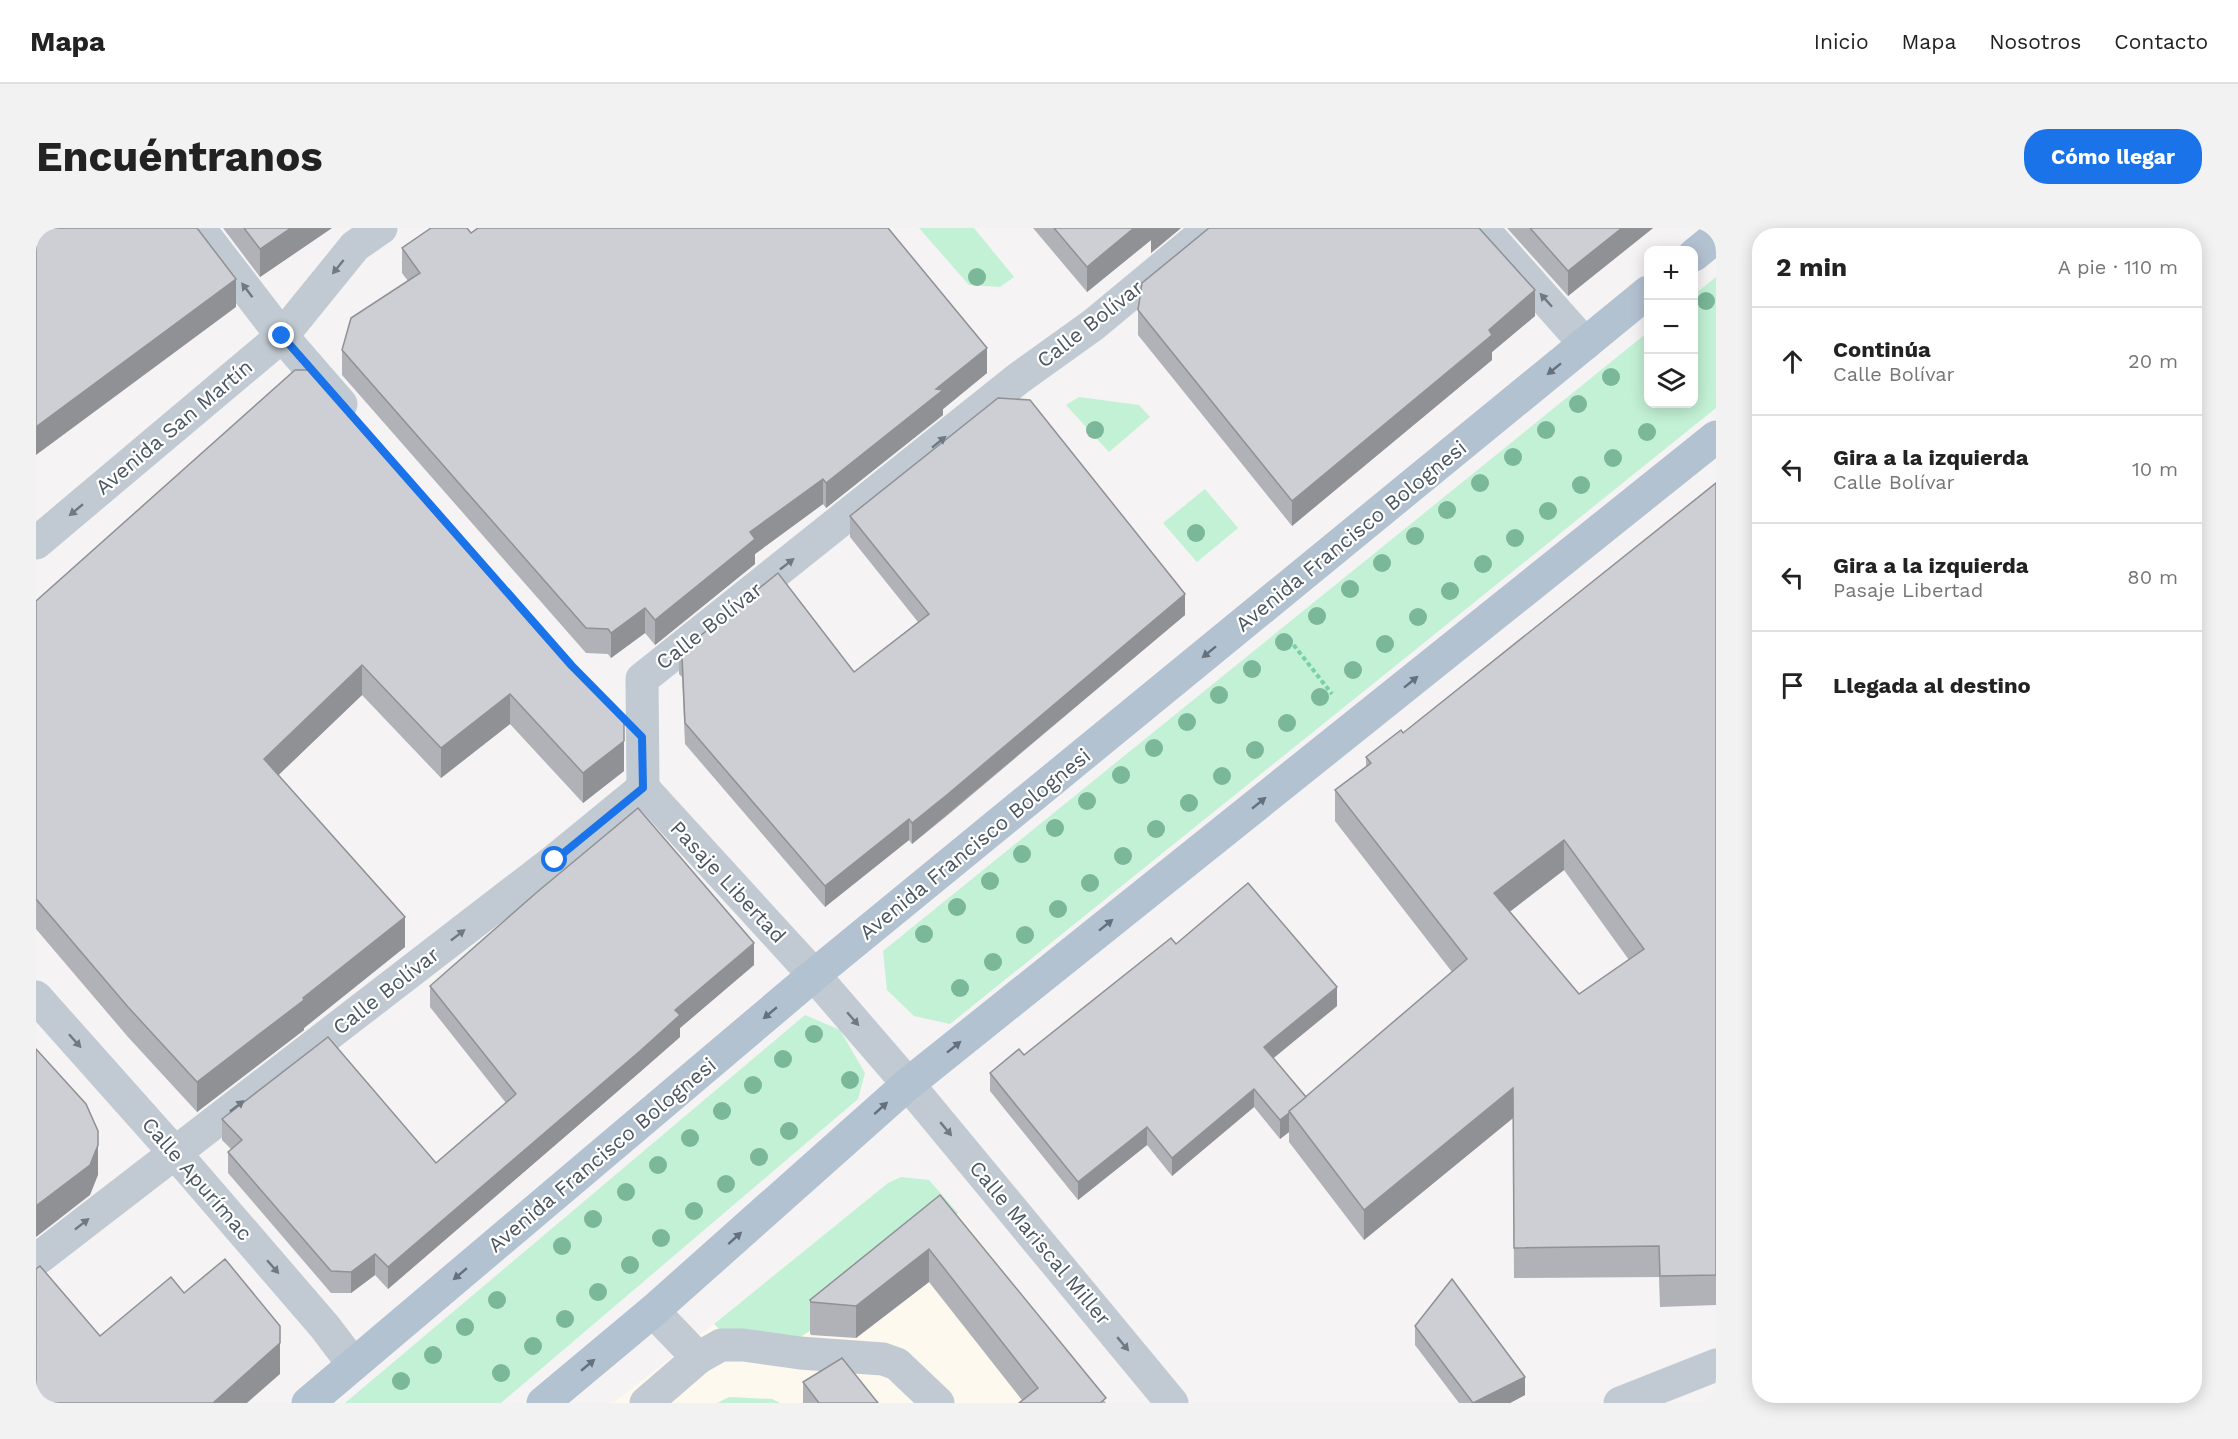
<!DOCTYPE html>
<html lang="es">
<meta charset="utf-8">
<style>
:root{--surface:#fff;--page:#f2f2f2;--text:#222;--muted:#767676;--line:#e0e0e0;--accent:#1a73e8}
body{margin:0;font-family:"Work Sans",sans-serif;background:var(--page);color:var(--text)}
.controls{position:absolute;right:18px;top:18px;display:grid;overflow:hidden;border-radius:12px;box-shadow:0 3px 15px #0003}
.controls button{width:54px;height:54px;display:grid;place-items:center;padding:0;border:0;border-bottom:2px solid var(--line);background:var(--surface);color:var(--text);font:30px sans-serif}
.stop{position:absolute;width:18px;height:18px;margin:-14px;border:4px solid #1a73e8;border-radius:50%;background:#fff}
.stop.end{background:#1a73e8;border-color:#fff;box-shadow:0 2px 6px #0008}
.list{margin:0;padding:0;list-style:none}
h2{display:flex;justify-content:space-between;align-items:center;height:78px;margin:0;padding:0 24px;font-size:26px}
h2 small{font-size:20px;font-weight:400;color:var(--muted)}
.list li{display:grid;grid-template-columns:39px 1fr auto;gap:18px;align-items:center;box-sizing:border-box;height:108px;padding:0 24px;border-top:2px solid var(--line)}
.list b{display:block;font-size:22px;white-space:nowrap}
.list p{margin:0;font-size:20px;white-space:nowrap;color:var(--muted)}
.list em{font-size:20px;font-style:normal;color:var(--muted)}
.icon{flex:none;width:33px;height:33px;fill:none;stroke:currentColor;stroke-width:2;stroke-linecap:round;stroke-linejoin:round}
.map{position:relative;flex:none;width:1680px;height:1175px;overflow:hidden;border-radius:24px}
header{display:flex;align-items:center;gap:36px;box-sizing:border-box;height:84px;padding:0 30px;background:var(--surface);border-bottom:2px solid var(--line)}
header strong{font-size:28px}
nav{display:flex;gap:33px;margin-inline-start:auto;font-size:21px}
.intro{display:flex;align-items:center;justify-content:space-between;box-sizing:border-box;height:144px;padding:0 36px}
h1{margin:0;font-size:42px}
.button{padding:15px 27px;border-radius:24px;background:var(--accent);color:#fff;font-size:21px;font-weight:700}
main{display:flex;gap:36px;padding:0 36px}
aside{flex:1;background:var(--surface);border-radius:24px;box-shadow:0 3px 15px #0003}
.map>svg:first-child{display:block}
.commercial{fill:#fdf9ef}
.green{fill:#c3f1d5}
.lines{fill:none;stroke-linecap:round;stroke-linejoin:round}
.path{stroke:#7ad0a6;stroke-width:4;stroke-dasharray:4.5 3;stroke-linecap:butt}
.minor{stroke:#c1cad2;stroke-width:33}
.major{stroke:#b3c2d1;stroke-width:33}
.tree{fill:#7bb799}
.wall{fill:#b0b2b7;fill-rule:evenodd}
.shaded-wall{fill:#909195}
.building{fill:#cdcfd5;stroke:#909195;stroke-width:1.5;fill-rule:evenodd}
.oneway{fill:#6e7983}
.oneway2{fill:#64717d}
.route{stroke:#1a73e8;stroke-width:8}
.labels{text-anchor:middle;stroke-width:4.5;stroke-linejoin:round;paint-order:stroke}
.street-label{font-size:21px;fill:#4a5661;stroke:#fff}
</style>
<header>
<strong>Mapa</strong>
<nav><a>Inicio</a><a>Mapa</a><a>Nosotros</a><a>Contacto</a></nav>
</header>
<div class="intro"><h1>Encuéntranos</h1><a class="button">Cómo llegar</a></div>
<main>
<div class="map">
<svg width="1680" height="1175" viewBox="0 0 1680 1175">
<rect width="100%" height="100%" fill="#f5f3f3"/>
<polygon class="commercial" points="865,949 894,953 922,985 1071,1175 577,1175 678,1096 852,955"/>
<g class="green">
<polygon points="883,0 938,0 978,49 964,59 933,57"/>
<polygon points="1680,49 1680,180 914,796 878,788 851,762 847,723 1612,104 1612,176 1658,176 1658,67"/>
<polygon points="1043,169 1103,177 1114,189 1073,224 1030,177"/>
<polygon points="1169,261 1202,300 1161,334 1127,295"/>
<polygon points="769,787 804,802 829,845 822,871 465,1175 309,1175"/>
<polygon points="865,949 893,952 922,985 784,1096 757,1114 694,1111 678,1096 852,955"/>
<polygon points="693,1169 736,1171 744,1175 681,1175"/>
</g>
<g class="lines">
<polyline class="path" points="1253,411 1296,466"/>
<g class="minor">
<polyline points="163,0 246,108 305,176"/>
<polyline points="1446,0 1549,116"/>
<polyline points="0,315 246,108 319,18 345,0"/>
<polyline points="607,560 606,451 983,150 1057,97 1174,0"/>
<polyline points="607,560 778,747 872,856 1136,1175"/>
<polyline points="0,769 139,925 289,1099 317,1136"/>
<polyline points="0,1032 519,632 607,560"/>
<polyline points="662,1130 685,1117 707,1117 764,1125 847,1131 861,1136 902,1175"/>
<polyline points="610,1175 662,1130 617,1083"/>
<polyline points="1584,1175 1680,1137"/>
</g>
<g class="major">
<polyline points="1658,27 1680,9"/>
<polyline points="272,1175 778,747 1612,64"/>
<polyline points="507,1175 617,1083 872,856 1680,209"/>
</g>
</g>
<g class="tree">
<circle cx="941" cy="49" r="9"/>
<circle cx="1670" cy="73" r="9"/>
<circle cx="1575" cy="149" r="9"/>
<circle cx="1542" cy="176" r="9"/>
<circle cx="1059" cy="202" r="9"/>
<circle cx="1510" cy="202" r="9"/>
<circle cx="1611" cy="204" r="9"/>
<circle cx="1477" cy="229" r="9"/>
<circle cx="1577" cy="230" r="9"/>
<circle cx="1444" cy="255" r="9"/>
<circle cx="1545" cy="257" r="9"/>
<circle cx="1411" cy="282" r="9"/>
<circle cx="1512" cy="283" r="9"/>
<circle cx="1160" cy="305" r="9"/>
<circle cx="1379" cy="308" r="9"/>
<circle cx="1479" cy="310" r="9"/>
<circle cx="1346" cy="335" r="9"/>
<circle cx="1447" cy="336" r="9"/>
<circle cx="1314" cy="361" r="9"/>
<circle cx="1414" cy="363" r="9"/>
<circle cx="1281" cy="388" r="9"/>
<circle cx="1382" cy="389" r="9"/>
<circle cx="1248" cy="414" r="9"/>
<circle cx="1349" cy="416" r="9"/>
<circle cx="1216" cy="441" r="9"/>
<circle cx="1317" cy="442" r="9"/>
<circle cx="1183" cy="467" r="9"/>
<circle cx="1284" cy="469" r="9"/>
<circle cx="1151" cy="494" r="9"/>
<circle cx="1251" cy="495" r="9"/>
<circle cx="1118" cy="520" r="9"/>
<circle cx="1219" cy="522" r="9"/>
<circle cx="1085" cy="547" r="9"/>
<circle cx="1186" cy="548" r="9"/>
<circle cx="1051" cy="573" r="9"/>
<circle cx="1153" cy="575" r="9"/>
<circle cx="1019" cy="600" r="9"/>
<circle cx="1120" cy="601" r="9"/>
<circle cx="986" cy="626" r="9"/>
<circle cx="1087" cy="628" r="9"/>
<circle cx="954" cy="653" r="9"/>
<circle cx="1054" cy="655" r="9"/>
<circle cx="921" cy="679" r="9"/>
<circle cx="1022" cy="681" r="9"/>
<circle cx="888" cy="706" r="9"/>
<circle cx="989" cy="707" r="9"/>
<circle cx="957" cy="734" r="9"/>
<circle cx="924" cy="760" r="9"/>
<circle cx="778" cy="806" r="9"/>
<circle cx="747" cy="831" r="9"/>
<circle cx="814" cy="852" r="9"/>
<circle cx="717" cy="857" r="9"/>
<circle cx="686" cy="883" r="9"/>
<circle cx="753" cy="903" r="9"/>
<circle cx="654" cy="910" r="9"/>
<circle cx="723" cy="929" r="9"/>
<circle cx="622" cy="937" r="9"/>
<circle cx="690" cy="956" r="9"/>
<circle cx="590" cy="964" r="9"/>
<circle cx="658" cy="983" r="9"/>
<circle cx="557" cy="991" r="9"/>
<circle cx="625" cy="1010" r="9"/>
<circle cx="526" cy="1018" r="9"/>
<circle cx="594" cy="1037" r="9"/>
<circle cx="562" cy="1064" r="9"/>
<circle cx="461" cy="1072" r="9"/>
<circle cx="529" cy="1091" r="9"/>
<circle cx="429" cy="1099" r="9"/>
<circle cx="497" cy="1118" r="9"/>
<circle cx="397" cy="1127" r="9"/>
<circle cx="465" cy="1145" r="9"/>
<circle cx="365" cy="1153" r="9"/>
</g>
<g class="wall">
<polygon points="187,0 296,0 224,49"/>
<polygon points="997,0 1145,0 1115,25 1115,12 1051,64"/>
<polygon points="1471,0 1617,0 1532,68"/>
<polygon points="435,5 951,145 907,181 907,187 790,280 787,276 719,326 719,336 619,417 609,405 575,430 572,426 550,425 306,147 306,122 372,53 366,45 366,20"/>
<polygon points="1102,82 1499,88 1456,124 1456,132 1256,298 1102,107"/>
<polygon points="259,142 588,543 547,575 474,496 405,550 326,467 242,547 369,719 268,800 268,802 161,884 92,809 0,701 0,373"/>
<path d="M1680 255V1077L1624 1079 1623 1049 1478 1050 1477 890 1328 1012 1253 914V904L1244 911 1218 879 1136 948 1111 917 1042 972 954 863V845L988 827 1140 716 1301 778 1237 830 1270 869 1416 744 1299 593V562L1330 539V529L1367 505ZM1528 642 1593 732 1543 766 1473 684Z"/>
<polygon points="814,288 1149,387 912,587 876,616 873,612 789,679 649,516 646,449 643,446 643,425 818,444 882,394 814,309"/>
<polygon points="718,737 644,800 644,809 604,844 352,1061 339,1047 315,1065 295,1065 192,945 192,924 195,921 186,912 186,891 400,935 470,875 394,779 394,758"/>
<polygon points="904,967 1070,1175 986,1172 893,1054 820,1110 775,1107 774,1105 774,1072"/>
<polygon points="1379,1098 1489,1167 1474,1175 1423,1175 1379,1117"/>
<polygon points="767,1154 842,1175 767,1175"/>
</g>
<g class="shaded-wall">
<polygon points="255,0 296,0 224,49 224,21"/>
<polygon points="1098,0 1145,0 1115,25 1115,12 1051,64 1051,39"/>
<polygon points="1586,0 1617,0 1532,68 1532,43"/>
<polygon points="200,51 200,79 0,227 0,199"/>
<polygon points="1499,62 1499,88 1456,124 1456,132 1256,298 1256,273"/>
<polygon points="951,120 951,145 907,181 907,187 790,280 790,255 900,161"/>
<polygon points="787,251 787,276 719,326 719,336 619,417 619,392 714,304"/>
<polygon points="1149,366 1149,387 876,616 876,595"/>
<polygon points="609,380 609,405 575,430 575,405"/>
<polygon points="326,437 326,467 228,561 228,531"/>
<polygon points="474,466 474,496 405,550 405,520"/>
<polygon points="588,513 588,543 547,575 547,545"/>
<polygon points="873,591 873,612 789,679 789,658"/>
<polygon points="1528,612 1528,642 1458,696 1458,665"/>
<polygon points="369,689 369,719 268,800 268,802 161,884 161,854"/>
<polygon points="718,715 718,737 644,800 644,809 604,844 352,1061 352,1039 639,782"/>
<polygon points="1301,759 1301,778 1228,838 1228,819"/>
<polygon points="1477,860 1477,890 1328,1012 1328,982"/>
<polygon points="1218,861 1218,879 1136,948 1136,930"/>
<polygon points="1253,885 1253,904 1244,911 1244,892"/>
<polygon points="1111,899 1111,917 1042,972 1042,954"/>
<polygon points="62,917 62,947 54,967 0,1009 0,978"/>
<polygon points="893,1021 893,1054 820,1110 820,1078"/>
<polygon points="339,1026 339,1047 315,1065 315,1044"/>
<polygon points="244,1098 244,1146 211,1175 177,1175"/>
<polygon points="1489,1149 1489,1167 1474,1175 1437,1175"/>
</g>
<g class="building">
<polygon points="0,0 161,0 200,51 0,199"/>
<polygon points="208,0 255,0 224,21"/>
<polygon points="395,0 431,0 435,5 442,0 852,0 951,120 900,161 907,162 790,255 787,251 714,304 719,311 619,392 609,380 575,405 572,401 550,400 306,122 315,90 384,45 366,20"/>
<polygon points="1018,0 1098,0 1051,39"/>
<polygon points="1173,0 1443,0 1499,62 1453,102 1456,107 1256,273 1102,82 1106,55"/>
<polygon points="1494,0 1586,0 1532,43"/>
<polygon points="259,142 277,142 522,420 588,487 588,513 547,545 474,466 405,520 326,437 228,531 369,689 267,770 268,772 161,854 92,779 0,671 0,373"/>
<polygon points="962,170 994,172 1149,366 912,566 876,595 873,591 789,658 649,495 646,428 643,425 742,345 818,444 893,386 814,288"/>
<path d="M1680 255V1047L1624 1048 1623 1018 1478 1020 1477 860 1328 982 1253 883 1431 731 1299 562 1335 535 1330 529 1365 502 1367 505ZM1528 612 1608 721 1543 766 1458 665Z"/>
<polygon points="602,580 718,715 639,782 644,787 604,823 352,1039 339,1026 315,1044 295,1043 192,924 206,912 186,891 292,809 400,935 480,866 394,758 500,665"/>
<polygon points="1212,655 1301,759 1228,819 1270,869 1253,883 1253,885 1244,892 1218,861 1136,930 1111,899 1042,954 954,845 983,821 988,827 1135,710 1140,716"/>
<polygon points="0,821 50,876 62,903 62,917 54,937 0,978"/>
<polygon points="904,967 1070,1170 1064,1175 983,1175 1002,1160 893,1021 820,1078 775,1074 774,1072"/>
<polygon points="189,1031 244,1098 244,1115 177,1175 0,1175 0,1041 4,1038 64,1108 135,1049 148,1065"/>
<polygon points="1416,1051 1489,1149 1437,1175 1379,1098"/>
<polygon points="806,1130 842,1175 783,1175 767,1154"/>
</g>
<defs><path id="oneway-solid" d="M-6-.8H1V-3.2L6.5 0L1 3.2V.8H-6Z" transform="scale(1.5)"/></defs>
<g class="oneway">
<use href="#oneway-solid" transform="translate(302 39) rotate(129)"/>
<use href="#oneway-solid" transform="translate(211 62) rotate(-127)"/>
<use href="#oneway-solid" transform="translate(1510 72) rotate(-132)"/>
<use href="#oneway-solid" transform="translate(903 214) rotate(-39)"/>
<use href="#oneway-solid" transform="translate(40 282) rotate(140)"/>
<use href="#oneway-solid" transform="translate(751 336) rotate(-38)"/>
<use href="#oneway-solid" transform="translate(422 707) rotate(-38)"/>
<use href="#oneway-solid" transform="translate(817 791) rotate(49)"/>
<use href="#oneway-solid" transform="translate(39 813) rotate(48)"/>
<use href="#oneway-solid" transform="translate(201 878) rotate(-38)"/>
<use href="#oneway-solid" transform="translate(910 901) rotate(50)"/>
<use href="#oneway-solid" transform="translate(46 996) rotate(-38)"/>
<use href="#oneway-solid" transform="translate(237 1039) rotate(49)"/>
<use href="#oneway-solid" transform="translate(1087 1116) rotate(50)"/>
</g>
<g class="oneway2">
<use href="#oneway-solid" transform="translate(1518 141) rotate(141)"/>
<use href="#oneway-solid" transform="translate(1173 424) rotate(141)"/>
<use href="#oneway-solid" transform="translate(1375 454) rotate(-39)"/>
<use href="#oneway-solid" transform="translate(1223 575) rotate(-39)"/>
<use href="#oneway-solid" transform="translate(1070 697) rotate(-39)"/>
<use href="#oneway-solid" transform="translate(734 785) rotate(140)"/>
<use href="#oneway-solid" transform="translate(918 819) rotate(-39)"/>
<use href="#oneway-solid" transform="translate(845 880) rotate(-42)"/>
<use href="#oneway-solid" transform="translate(699 1010) rotate(-42)"/>
<use href="#oneway-solid" transform="translate(424 1046) rotate(140)"/>
<use href="#oneway-solid" transform="translate(552 1137) rotate(-40)"/>
</g>
<g class="lines">
<polyline class="route" points="246,108 536,438 606,509 607,560 519,632"/>
</g>
<g class="labels">
<g class="street-label">
<text transform="translate(1054 96) rotate(-38)" y="7">Calle Bolívar</text>
<text transform="translate(138 199) rotate(-40)" y="7">Avenida San Martín</text>
<text transform="translate(1315 308) rotate(-39)" y="7">Avenida Francisco Bolognesi</text>
<text transform="translate(673 398) rotate(-38)" y="7">Calle Bolívar</text>
<text transform="translate(939 616) rotate(-39)" y="7">Avenida Francisco Bolognesi</text>
<text transform="translate(692 654) rotate(47)" y="7">Pasaje Libertad</text>
<text transform="translate(350 763) rotate(-38)" y="7">Calle Bolívar</text>
<text transform="translate(566 927) rotate(-40)" y="7">Avenida Francisco Bolognesi</text>
<text transform="translate(161 951) rotate(49)" y="7">Calle Apurímac</text>
<text transform="translate(1004 1015) rotate(50)" y="7">Calle Mariscal Miller</text>
</g>
</g>
</svg>
<div class="controls">
<button>+</button>
<button>−</button>
<button><svg class="icon" aria-label="layers" viewBox="0 0 24 24"><path d="M12 4l9 5-9 5-9-5zM3 14l9 5 9-5"/></svg></button>
</div>
<div class="stop" style="left:519px;top:632px"></div>
<div class="stop end" style="left:246px;top:108px"></div>
</div>
<aside>
<h2>2 min<small>A pie · 110 m</small></h2>
<ul class="list">
<li><svg class="icon" aria-label="ahead" viewBox="0 0 24 24"><path d="M12 20V5M6 11l6-6 6 6"/></svg><div><b>Continúa</b><p>Calle Bolívar</p></div><em>20 m</em></li>
<li><svg class="icon" aria-label="left" viewBox="0 0 24 24"><path d="M17 20v-9H6M10 6l-5 5 5 5"/></svg><div><b>Gira a la izquierda</b><p>Calle Bolívar</p></div><em>10 m</em></li>
<li><svg class="icon" aria-label="left" viewBox="0 0 24 24"><path d="M17 20v-9H6M10 6l-5 5 5 5"/></svg><div><b>Gira a la izquierda</b><p>Pasaje Libertad</p></div><em>80 m</em></li>
<li><svg class="icon" aria-label="arrive" viewBox="0 0 24 24"><path d="M6 21V4h12l-3 4 3 4H6"/></svg><div><b>Llegada al destino</b></div></li>
</ul>
</aside>
</main>
